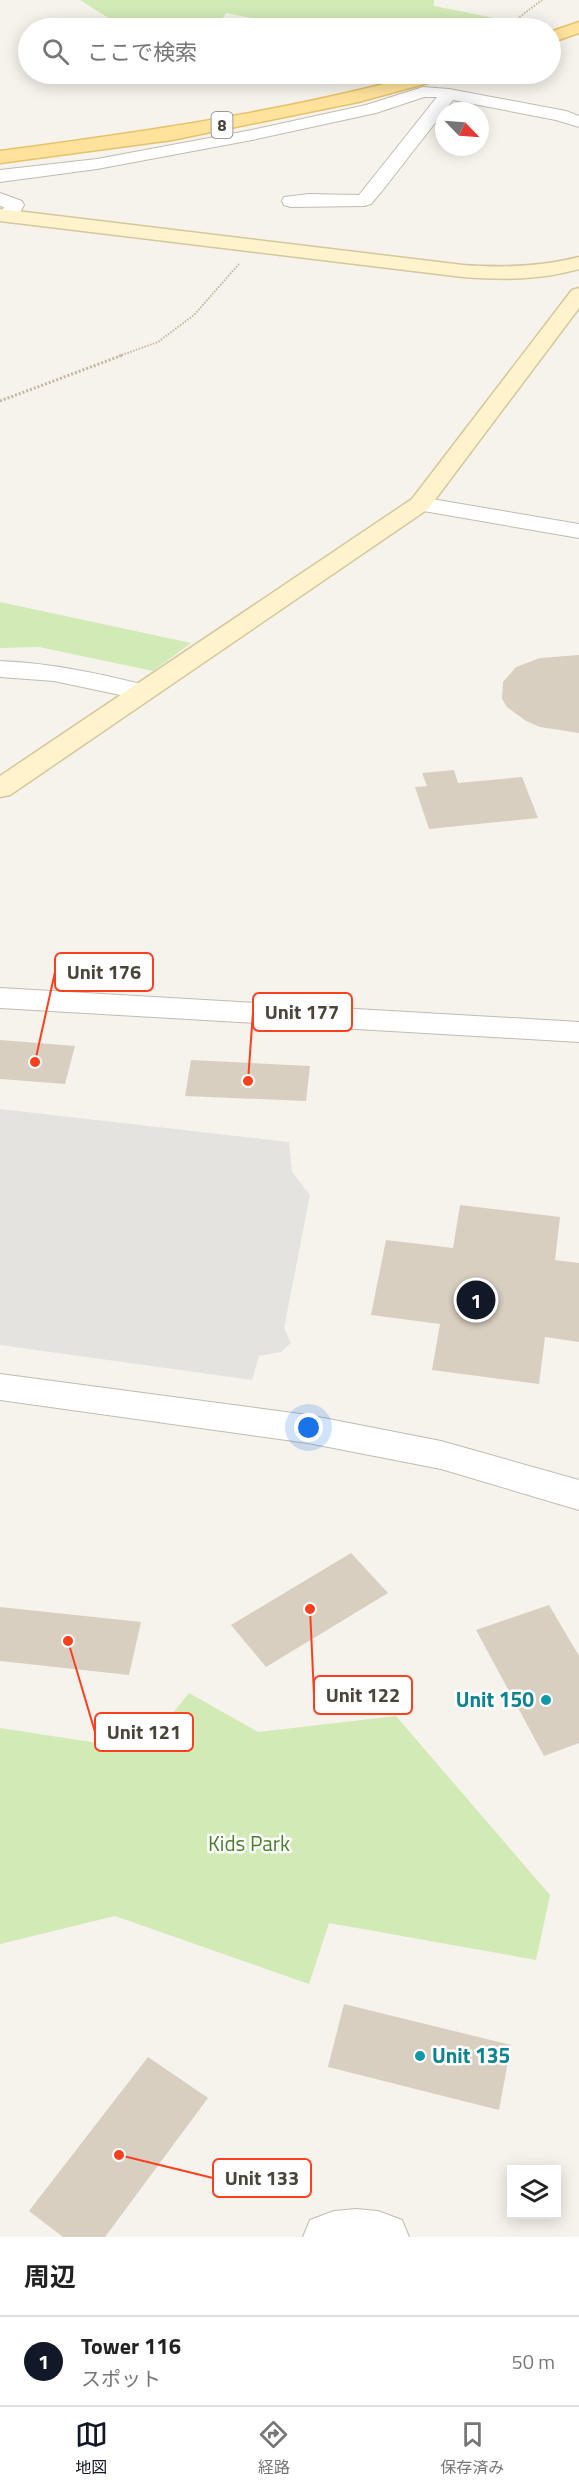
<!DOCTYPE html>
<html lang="ja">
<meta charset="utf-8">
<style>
:root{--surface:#fff;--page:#f6f6f6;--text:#222;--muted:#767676;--line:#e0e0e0;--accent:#111827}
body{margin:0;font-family:"Titillium Web","Noto Sans JP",sans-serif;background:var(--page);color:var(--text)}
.controls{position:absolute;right:18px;bottom:18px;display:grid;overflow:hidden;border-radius:0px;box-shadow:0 3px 15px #0003}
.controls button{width:54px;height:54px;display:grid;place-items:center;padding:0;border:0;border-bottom:2px solid var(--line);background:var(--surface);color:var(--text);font:30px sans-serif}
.compass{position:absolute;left:435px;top:102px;width:54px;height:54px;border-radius:50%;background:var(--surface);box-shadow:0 3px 15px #0003;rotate:115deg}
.you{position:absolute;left:309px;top:1428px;width:21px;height:21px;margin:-15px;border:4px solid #fff;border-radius:50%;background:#1a73e8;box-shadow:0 0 0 9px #1a73e833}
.badge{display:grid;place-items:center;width:39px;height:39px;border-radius:50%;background:var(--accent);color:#fff;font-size:20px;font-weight:700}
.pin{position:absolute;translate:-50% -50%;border:3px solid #fff;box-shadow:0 2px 6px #0006}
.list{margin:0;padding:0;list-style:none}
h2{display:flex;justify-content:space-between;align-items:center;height:78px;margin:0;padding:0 24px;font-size:26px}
h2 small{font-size:20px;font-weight:400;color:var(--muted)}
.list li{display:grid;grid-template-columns:39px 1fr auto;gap:18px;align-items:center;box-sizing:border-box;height:90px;padding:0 24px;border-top:2px solid var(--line)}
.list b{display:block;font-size:22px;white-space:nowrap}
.list p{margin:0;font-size:20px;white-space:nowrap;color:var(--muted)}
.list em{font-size:20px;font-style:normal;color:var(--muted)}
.icon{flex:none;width:33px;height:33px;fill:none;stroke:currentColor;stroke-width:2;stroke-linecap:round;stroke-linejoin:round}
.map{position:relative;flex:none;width:579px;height:2237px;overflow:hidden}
.search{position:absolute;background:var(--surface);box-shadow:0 3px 15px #0003;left:18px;right:18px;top:18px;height:66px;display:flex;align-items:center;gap:15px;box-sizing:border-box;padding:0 21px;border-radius:33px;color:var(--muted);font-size:22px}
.sheet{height:168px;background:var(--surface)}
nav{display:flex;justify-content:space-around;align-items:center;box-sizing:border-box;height:84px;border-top:2px solid var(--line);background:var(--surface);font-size:16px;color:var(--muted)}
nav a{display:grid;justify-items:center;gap:3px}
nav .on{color:var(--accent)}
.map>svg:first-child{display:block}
.green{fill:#d2eab5}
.parking{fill:#e5e3e0}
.building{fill:#d8cfc1}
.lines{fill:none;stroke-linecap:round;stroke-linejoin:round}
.street-casing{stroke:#c2bbae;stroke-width:2}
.secondary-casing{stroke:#d6c79b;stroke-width:3}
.primary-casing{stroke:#e6c16a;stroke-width:3}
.path-far1{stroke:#c4b79f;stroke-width:2;stroke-dasharray:1.5 1.5;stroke-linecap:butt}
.path{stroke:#c4b79f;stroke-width:3;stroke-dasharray:2 2;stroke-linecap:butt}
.street{fill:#fff;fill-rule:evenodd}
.secondary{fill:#fff3cd;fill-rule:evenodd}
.primary{fill:#ffe39c;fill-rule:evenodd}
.culture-dot{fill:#0f9aa8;stroke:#fff;stroke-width:2}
.labels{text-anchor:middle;stroke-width:5;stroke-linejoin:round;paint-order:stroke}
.shield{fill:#fff;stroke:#817c74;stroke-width:1.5}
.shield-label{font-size:16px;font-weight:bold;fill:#4b4439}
.near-culture-label{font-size:21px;font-weight:bold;fill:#0d838f;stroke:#fff;text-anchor:end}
.near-park-label{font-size:21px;fill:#4a7f2a;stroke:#fff}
.leader{fill:none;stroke:#fc3f1d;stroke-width:2}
.callout-dot{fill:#fc3f1d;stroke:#fff;stroke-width:2}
.callout{fill:#fff;stroke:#fc3f1d;stroke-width:2}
.callout-label{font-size:20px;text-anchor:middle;font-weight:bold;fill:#4b4439}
</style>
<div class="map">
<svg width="579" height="2237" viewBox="0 0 579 2237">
<rect width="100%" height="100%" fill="#f6f3ec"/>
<g class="green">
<polygon points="80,0 434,0 434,6 510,21 504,28 300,28 226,13 217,28 136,28 113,21"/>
<polygon points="0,602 191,643 153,671 39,647 0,648"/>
<polygon points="189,1693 258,1732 396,1716 550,1895 536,1960 329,1923 309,1984 115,1916 0,1944 0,1728 143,1750"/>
</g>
<polygon class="parking" points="0,1109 289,1142 292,1172 310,1195 284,1328 291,1343 281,1352 259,1356 252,1380 0,1345"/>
<g class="building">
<polygon points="579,655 579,733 540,727 526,721 507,707 502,699 503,682 516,667 540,658"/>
<polygon points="454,770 458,783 522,777 538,818 429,829 415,787 427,786 422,773"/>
<polygon points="0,1040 75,1046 65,1084 0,1079"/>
<polygon points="191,1060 310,1066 306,1101 185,1096"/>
<polygon points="460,1205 560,1217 555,1260 579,1263 579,1342 545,1337 539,1384 432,1370 440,1324 371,1315 386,1240 453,1248"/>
<polygon points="351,1553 388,1593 266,1667 231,1625"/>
<polygon points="549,1605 579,1656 579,1743 544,1756 476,1630"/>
<polygon points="0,1607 141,1622 129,1675 0,1661"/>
<polygon points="344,2004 511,2045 499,2110 328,2067"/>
<polygon points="148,2057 208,2098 105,2237 63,2237 29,2211"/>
</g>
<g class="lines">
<g class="street-casing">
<g id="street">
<polygon points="423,87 449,89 566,111 579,116 579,127 556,120 453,100 382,191 371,204 364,206 291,207 284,205 282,201 284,197 309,194 359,195 437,97 424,97 376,113 252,140 97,169 0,182 0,170 97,159 252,130 366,105"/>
<polygon points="0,193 22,201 24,205 16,220 2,220 0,217 4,207 0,206"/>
<polygon points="420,497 579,524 579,538 412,509 409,504 412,499"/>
<path d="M0 661C52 663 102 674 153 687L157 692 153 697 144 700 54 681 0 677Z"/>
<polygon points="0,988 579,1022 579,1042 0,1008"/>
<polygon points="0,1374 308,1415 441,1441 579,1480 579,1510 441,1469 308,1443 0,1400"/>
<polygon points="356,2209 378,2211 402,2220 409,2237 303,2237 310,2220 334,2211"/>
</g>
</g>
<g class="secondary-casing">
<g id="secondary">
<path d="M0 209 463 265C503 268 540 267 579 257V269C541 280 502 280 463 277L0 221Z"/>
<polygon points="579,288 579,308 428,509 10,795 0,797 0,776 412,499 572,290"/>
</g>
</g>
<g class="primary-casing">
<g id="primary">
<polygon points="579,22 579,33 550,43 550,32"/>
<path d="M422 74H449L446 78 358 102 172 140 0 163V151C143 132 283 112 422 74Z"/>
</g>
</g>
<g class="path-far1">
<polyline points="505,28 542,0"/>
<polyline points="119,356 158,342 194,315 239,264"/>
</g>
<polyline class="path" points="0,401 123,355"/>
<use href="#street" class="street"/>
<use href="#secondary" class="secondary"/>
<use href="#primary" class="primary"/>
</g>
<g class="culture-dot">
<circle cx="546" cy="1700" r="6"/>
<circle cx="420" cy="2056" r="6"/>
</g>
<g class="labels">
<rect class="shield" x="211.5" y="112" width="21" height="26" rx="4.5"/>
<g class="shield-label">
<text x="222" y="131">8</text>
</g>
<g class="near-culture-label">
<text x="534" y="1707">Unit 150</text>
<text x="432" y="2063" text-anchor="start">Unit 135</text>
</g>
<g class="near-park-label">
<text x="249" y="1851">Kids Park</text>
</g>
</g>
<path class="leader" d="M35 1062L55 972M248 1081L253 1012M310 1609L314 1695M68 1641L95 1732M119 2155L213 2178"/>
<g class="callout-dot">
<circle cx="35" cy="1062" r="6"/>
<circle cx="248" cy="1081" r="6"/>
<circle cx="310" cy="1609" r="6"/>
<circle cx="68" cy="1641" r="6"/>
<circle cx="119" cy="2155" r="6"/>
</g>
<g class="callout">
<rect x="55" y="953" width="98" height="38" rx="6"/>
<rect x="253" y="993" width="99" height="38" rx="6"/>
<rect x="314" y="1676" width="98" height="38" rx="6"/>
<rect x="95" y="1713" width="98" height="38" rx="6"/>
<rect x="213" y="2159" width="98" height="38" rx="6"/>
</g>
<g class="callout-label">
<text x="104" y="979">Unit 176</text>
<text x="302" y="1019">Unit 177</text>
<text x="363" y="1702">Unit 122</text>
<text x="144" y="1739">Unit 121</text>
<text x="262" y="2185">Unit 133</text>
</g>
</svg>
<div class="controls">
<button><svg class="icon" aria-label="layers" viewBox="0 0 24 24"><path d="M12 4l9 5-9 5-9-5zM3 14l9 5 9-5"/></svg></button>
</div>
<svg class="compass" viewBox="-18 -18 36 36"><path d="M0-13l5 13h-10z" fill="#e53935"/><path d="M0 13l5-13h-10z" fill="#767676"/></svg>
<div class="you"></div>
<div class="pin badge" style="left:476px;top:1300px">1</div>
<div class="search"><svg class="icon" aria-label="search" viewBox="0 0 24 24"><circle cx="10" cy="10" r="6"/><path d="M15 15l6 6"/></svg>ここで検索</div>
</div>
<section class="sheet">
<h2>周辺<small></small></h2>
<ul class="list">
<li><span class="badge">1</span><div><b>Tower 116</b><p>スポット</p></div><em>50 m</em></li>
</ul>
</section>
<nav>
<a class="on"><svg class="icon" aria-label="map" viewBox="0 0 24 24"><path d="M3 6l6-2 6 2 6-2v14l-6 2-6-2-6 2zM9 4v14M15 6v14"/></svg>地図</a>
<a><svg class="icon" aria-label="directions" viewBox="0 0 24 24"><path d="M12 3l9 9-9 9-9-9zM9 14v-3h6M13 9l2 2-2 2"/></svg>経路</a>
<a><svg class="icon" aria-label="saved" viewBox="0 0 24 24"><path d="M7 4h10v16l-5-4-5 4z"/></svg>保存済み</a>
</nav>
